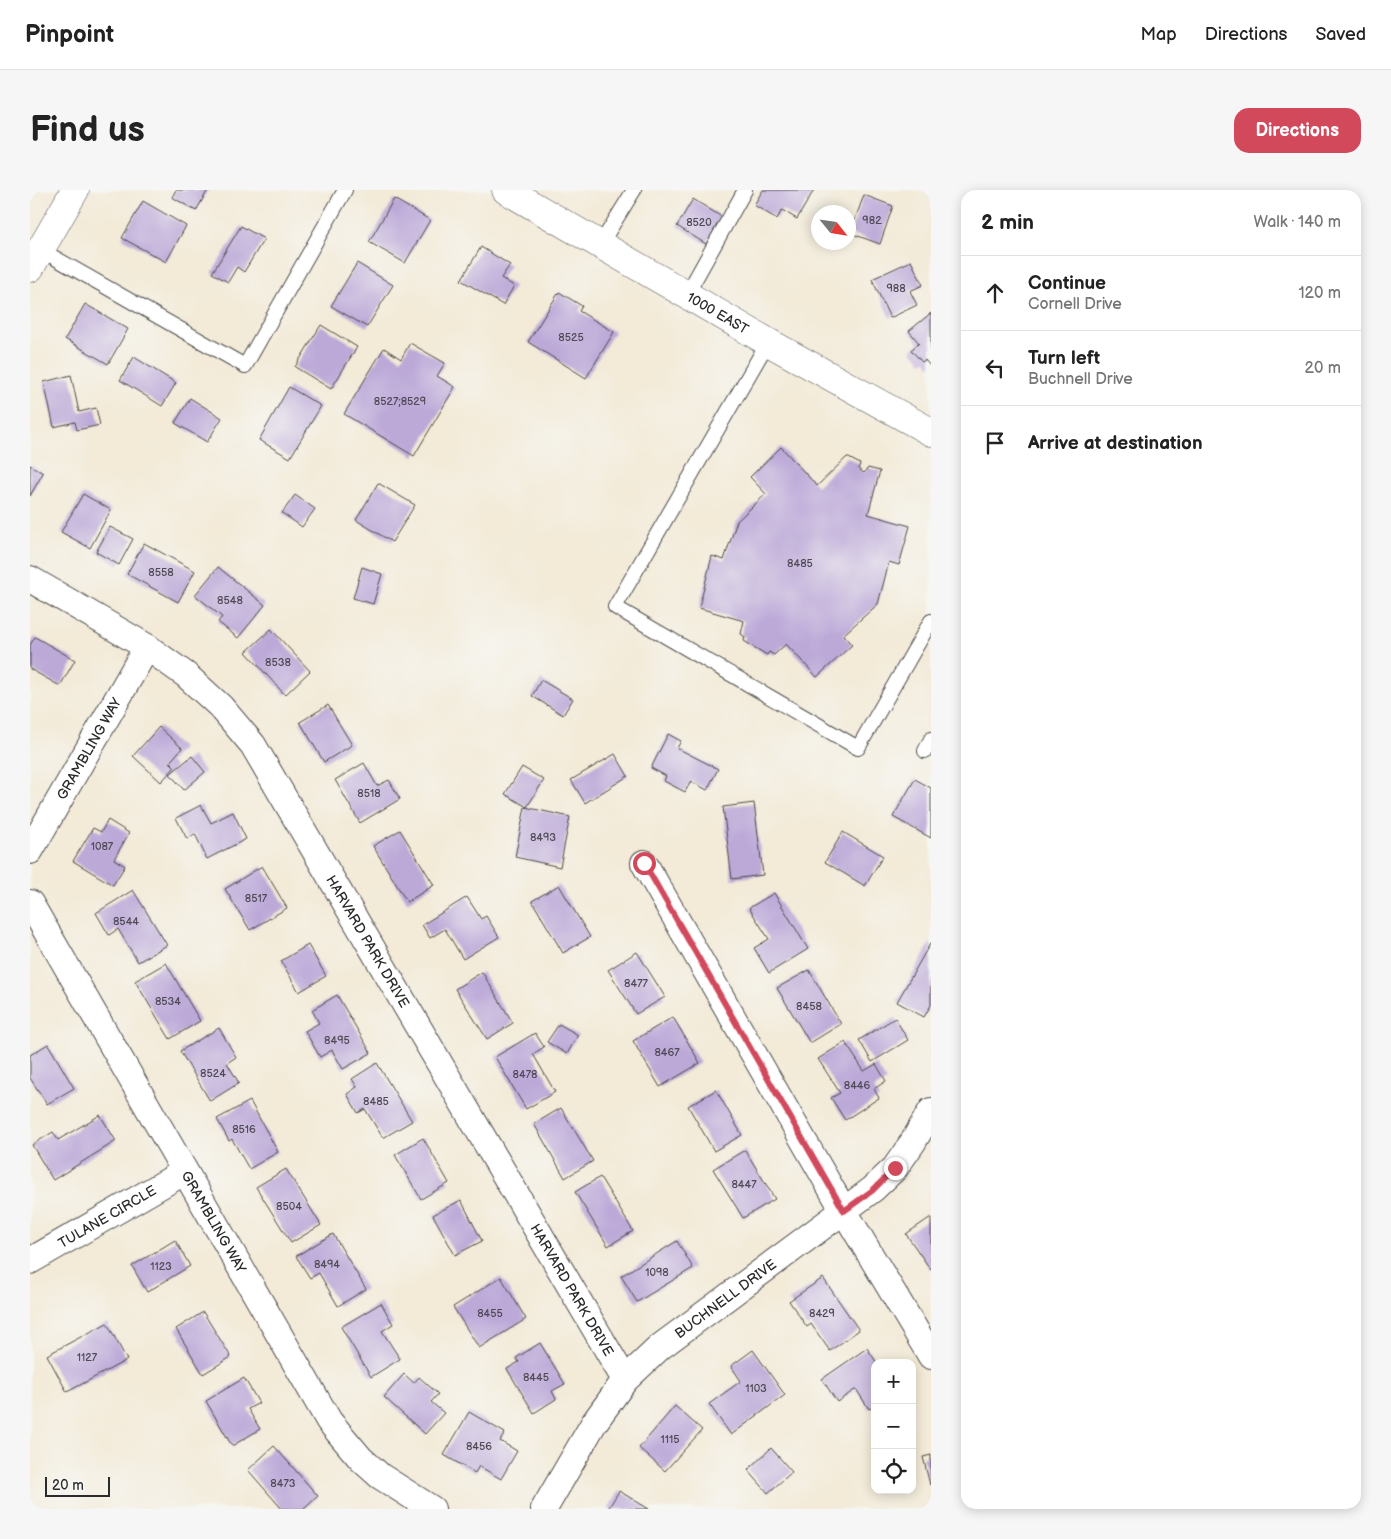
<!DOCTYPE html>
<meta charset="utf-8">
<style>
:root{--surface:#fff;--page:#f6f6f6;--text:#222;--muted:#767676;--line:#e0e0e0;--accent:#d1495b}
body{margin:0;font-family:"Balsamiq Sans",sans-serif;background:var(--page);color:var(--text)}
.controls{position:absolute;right:15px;bottom:15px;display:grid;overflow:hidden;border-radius:10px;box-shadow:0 2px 12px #0003}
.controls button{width:45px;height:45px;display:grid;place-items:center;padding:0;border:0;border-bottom:1px solid var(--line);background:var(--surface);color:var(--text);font:25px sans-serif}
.compass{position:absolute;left:781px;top:15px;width:45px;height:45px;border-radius:50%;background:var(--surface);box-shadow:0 2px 12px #0003;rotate:120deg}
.scale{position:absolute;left:15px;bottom:12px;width:65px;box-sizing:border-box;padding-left:5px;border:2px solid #2b2b2b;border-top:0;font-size:14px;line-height:18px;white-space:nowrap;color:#2b2b2b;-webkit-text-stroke:4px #f6f6f2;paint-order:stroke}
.stop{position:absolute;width:15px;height:15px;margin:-11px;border:4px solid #d1495b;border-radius:50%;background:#fff}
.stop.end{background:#d1495b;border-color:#fff;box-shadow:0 1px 5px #0008}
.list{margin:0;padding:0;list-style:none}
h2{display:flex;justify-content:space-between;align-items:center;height:65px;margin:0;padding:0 20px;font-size:21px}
h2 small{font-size:16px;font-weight:400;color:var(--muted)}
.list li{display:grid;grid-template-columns:32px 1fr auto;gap:15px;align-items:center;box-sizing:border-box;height:75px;padding:0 20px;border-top:1px solid var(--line)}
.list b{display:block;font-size:19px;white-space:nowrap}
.list p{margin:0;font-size:16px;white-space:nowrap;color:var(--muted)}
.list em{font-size:16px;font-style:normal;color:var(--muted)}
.icon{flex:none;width:28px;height:28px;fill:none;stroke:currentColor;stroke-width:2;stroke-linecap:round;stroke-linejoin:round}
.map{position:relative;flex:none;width:901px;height:1319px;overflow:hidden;border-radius:15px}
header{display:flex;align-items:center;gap:30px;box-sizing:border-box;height:70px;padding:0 25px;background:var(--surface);border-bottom:1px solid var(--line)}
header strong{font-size:24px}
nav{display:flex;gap:28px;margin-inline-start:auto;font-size:18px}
.intro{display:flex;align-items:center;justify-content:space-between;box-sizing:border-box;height:120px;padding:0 30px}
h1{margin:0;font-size:35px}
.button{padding:12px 22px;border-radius:15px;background:var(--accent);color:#fff;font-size:18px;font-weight:700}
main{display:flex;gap:30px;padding:0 30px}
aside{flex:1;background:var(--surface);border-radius:15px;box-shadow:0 2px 12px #0003}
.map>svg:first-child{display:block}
.building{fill:#bca9d8}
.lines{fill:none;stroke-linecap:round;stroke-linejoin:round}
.service-casing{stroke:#494845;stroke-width:16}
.minor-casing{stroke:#494845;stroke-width:28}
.tertiary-casing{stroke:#494845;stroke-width:29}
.secondary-casing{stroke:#494845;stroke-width:29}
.service{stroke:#fff;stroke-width:14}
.minor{stroke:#fff;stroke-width:26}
.tertiary{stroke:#fff;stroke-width:28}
.secondary{stroke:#fff;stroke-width:28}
.route{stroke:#d1495b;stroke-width:6}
.labels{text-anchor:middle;stroke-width:5;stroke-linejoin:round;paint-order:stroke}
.number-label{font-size:11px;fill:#4f4a56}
.street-label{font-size:14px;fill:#2b2b2b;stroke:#f6f6f2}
</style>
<header>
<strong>Pinpoint</strong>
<nav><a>Map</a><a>Directions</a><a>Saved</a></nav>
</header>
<div class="intro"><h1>Find us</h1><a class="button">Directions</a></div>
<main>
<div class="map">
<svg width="901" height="1319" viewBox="0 0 901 1319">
<rect width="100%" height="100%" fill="#f6f6f2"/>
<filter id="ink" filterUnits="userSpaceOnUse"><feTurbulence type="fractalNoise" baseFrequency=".02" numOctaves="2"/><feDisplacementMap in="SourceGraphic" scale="10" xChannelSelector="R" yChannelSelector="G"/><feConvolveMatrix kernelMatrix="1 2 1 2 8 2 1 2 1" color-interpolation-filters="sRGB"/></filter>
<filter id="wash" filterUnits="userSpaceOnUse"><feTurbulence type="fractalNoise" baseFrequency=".0096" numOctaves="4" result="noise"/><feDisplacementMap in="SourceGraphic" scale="20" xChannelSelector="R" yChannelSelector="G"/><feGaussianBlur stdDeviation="1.12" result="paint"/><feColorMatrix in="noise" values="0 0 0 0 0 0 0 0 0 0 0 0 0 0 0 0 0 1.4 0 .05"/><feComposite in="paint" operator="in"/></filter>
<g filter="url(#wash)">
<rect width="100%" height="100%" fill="#f3ead7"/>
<g id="blocks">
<g class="building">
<polygon points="146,0 178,0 166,21 142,7"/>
<polygon points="733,0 784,0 767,29 752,20 747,29 724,15"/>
<polygon points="834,5 863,16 850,54 820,43"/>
<polygon points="364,9 400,30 375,73 339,52"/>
<polygon points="663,9 692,27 676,54 647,36"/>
<polygon points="113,11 156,36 136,72 92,48"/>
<polygon points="211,36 234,49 214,82 207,77 198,92 182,83"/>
<polygon points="451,57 480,75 471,88 484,96 473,115 431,90"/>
<polygon points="881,71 893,95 880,101 887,115 860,128 842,89"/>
<polygon points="327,73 363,95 337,137 301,116"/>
<polygon points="529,102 552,116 549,121 584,142 556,188 498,152"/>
<polygon points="55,114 98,139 78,174 35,149"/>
<polygon points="901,123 901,177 895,170 892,172 881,160 889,153 879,141"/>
<polygon points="291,135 327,157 301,199 265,177"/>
<polygon points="380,153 415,173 407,186 425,197 384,266 314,224 354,158 371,169"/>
<polygon points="104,167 146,193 132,216 90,190"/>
<polygon points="41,185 49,222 66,218 70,235 47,240 45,232 24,237 14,192"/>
<polygon points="259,197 291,216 260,268 229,250"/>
<polygon points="160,208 192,228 177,252 145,233"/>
<polygon points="751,257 787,296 817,267 830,274 828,279 834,283 838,278 850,281 838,324 880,336 869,375 859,372 848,414 813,445 822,455 787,487 756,454 744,465 739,462 737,465 714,451 715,447 711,444 714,431 669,418 682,366 694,370 707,331 736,304 720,287"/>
<polygon points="0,275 13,283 0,306"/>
<polygon points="348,293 385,315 362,352 326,330"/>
<polygon points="53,304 81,320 60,358 31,342"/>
<polygon points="265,305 285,319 272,337 252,323"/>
<polygon points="80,337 103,349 89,375 66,362"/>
<polygon points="114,353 165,381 148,412 97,384"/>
<polygon points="188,377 235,415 208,448 188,432 192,427 165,405"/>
<polygon points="332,377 352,384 343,414 323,408"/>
<polygon points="241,439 280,481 255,505 216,462"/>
<polygon points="5,447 45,470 30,496 0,479 0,455"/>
<polygon points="511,490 543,509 533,525 502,506"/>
<polygon points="298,515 322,555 294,572 270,532"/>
<polygon points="129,537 152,558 140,572 145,577 131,592 103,566"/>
<polygon points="638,544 651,551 647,558 688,579 677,600 661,591 655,602 634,591 636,586 621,578"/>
<polygon points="585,564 598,586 555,613 541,590"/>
<polygon points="162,566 175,582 154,600 140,584"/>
<polygon points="334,573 347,596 359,590 370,609 330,633 305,590"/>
<polygon points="492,577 514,590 497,617 475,604"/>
<polygon points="885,589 901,598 901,648 863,627"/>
<polygon points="724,613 733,685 702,689 693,617"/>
<polygon points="171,615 181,633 203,622 216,649 177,669 165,644 157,649 146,628"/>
<polygon points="495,617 540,627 530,677 485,667"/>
<polygon points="78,630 99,643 84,669 95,676 83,695 43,671 63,638 71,642"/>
<polygon points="370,640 404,695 377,712 343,656"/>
<polygon points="813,642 853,666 835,696 795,672"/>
<polygon points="232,676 257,718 220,740 195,699"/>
<polygon points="529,695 560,747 533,763 502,711"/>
<polygon points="103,700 137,755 108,772 88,739 79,745 66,723"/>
<polygon points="744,703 778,759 739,783 724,758 739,749 719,718"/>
<polygon points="437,707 451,729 456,726 469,747 433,769 415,739 400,748 392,735"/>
<polygon points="901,752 901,815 894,827 867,812"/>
<polygon points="278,755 296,786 269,802 251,771"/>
<polygon points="607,762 635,807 606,824 578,780"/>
<polygon points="136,773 170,831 140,849 105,791"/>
<polygon points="779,780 811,834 780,853 747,798"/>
<polygon points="452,782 483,833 457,849 425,799"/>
<polygon points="307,805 341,863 313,879 302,860 290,867 275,841 289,833 282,820"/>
<polygon points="643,827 670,873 630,897 603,851"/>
<polygon points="865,828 878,850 842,872 829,850"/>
<polygon points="529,834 548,845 537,864 517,852"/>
<polygon points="189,838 206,867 197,873 209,893 180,911 150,861"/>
<polygon points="505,843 514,857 503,864 525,902 496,919 465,867"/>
<polygon points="815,852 834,881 846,874 856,891 844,899 849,908 815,930 801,908 810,903 788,869"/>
<polygon points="18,854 44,898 17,914 0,888 0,865"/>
<polygon points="347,873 382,931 353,948 335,919 328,923 317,904 327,897 322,889"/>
<polygon points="686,900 712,945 684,961 658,916"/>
<polygon points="220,911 248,962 219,979 202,949 199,951 187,929"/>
<polygon points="531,918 563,971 535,988 504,934"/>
<polygon points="70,925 86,951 23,990 2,955 23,942 28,950"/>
<polygon points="393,948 419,993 391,1009 365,965"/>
<polygon points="715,960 745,1009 713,1028 683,979"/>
<polygon points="256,979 291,1035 261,1053 226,997"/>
<polygon points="570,987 603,1041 578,1056 545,1002"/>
<polygon points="431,1010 452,1051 425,1065 403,1025"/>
<polygon points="901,1027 901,1080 876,1044"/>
<polygon points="303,1044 336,1099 308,1116 289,1083 280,1088 266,1066"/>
<polygon points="145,1050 160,1076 117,1102 102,1076"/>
<polygon points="647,1051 663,1078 607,1112 591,1086"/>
<polygon points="471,1087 496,1129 449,1158 423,1117"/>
<polygon points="793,1088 829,1140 800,1161 781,1134 777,1137 759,1111"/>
<polygon points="351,1113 363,1134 352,1141 370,1169 341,1187 311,1137"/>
<polygon points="173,1122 201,1167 173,1184 146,1139"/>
<polygon points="77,1133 97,1170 37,1202 17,1165"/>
<polygon points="510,1153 535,1194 522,1201 526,1209 504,1223 477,1179 489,1172 486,1168"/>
<polygon points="837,1158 847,1173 845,1173 845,1216 839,1219 826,1199 807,1212 792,1189"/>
<polygon points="723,1160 755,1205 701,1245 679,1214 711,1191 701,1176"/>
<polygon points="374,1184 384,1193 389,1187 408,1204 401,1212 414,1223 395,1244 354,1207"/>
<polygon points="214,1188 229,1213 218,1219 230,1239 202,1256 176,1211"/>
<polygon points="645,1216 672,1240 635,1281 609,1258"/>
<polygon points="439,1222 475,1243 470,1251 487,1261 471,1289 449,1276 445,1283 414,1265"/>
<polygon points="244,1256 288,1306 274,1319 252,1319 218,1280"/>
<polygon points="741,1258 762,1282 738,1303 718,1280"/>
<polygon points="901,1265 901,1295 900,1295 893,1267"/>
<polygon points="589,1301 619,1319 578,1319"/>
</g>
</g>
</g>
<g filter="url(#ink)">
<use href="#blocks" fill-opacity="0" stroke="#494845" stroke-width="1"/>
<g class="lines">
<g class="service-casing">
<g id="service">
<polyline points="570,55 604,0"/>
<polyline points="11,60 215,176 315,0"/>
<polyline points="657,104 715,0"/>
<polyline points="738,152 585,417 828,558 901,431"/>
<polyline points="895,561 901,549"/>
</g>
</g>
<g class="minor-casing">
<g id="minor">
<path id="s1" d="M0 389 117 457 156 485 191 517 223 555 595 1190"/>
<path id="s2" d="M0 661 117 457"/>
<polyline points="614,673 814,1021 901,1166"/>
<path id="s3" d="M0 713 299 1231 331 1269 350 1286 402 1319"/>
<path id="s4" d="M0 1071 154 982"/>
<path id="s5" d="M514 1319 564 1233 595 1190 630 1157 843 999 865 978 883 952 901 921"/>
</g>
</g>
<g class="tertiary-casing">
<g id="tertiary">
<path id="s6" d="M476 0 738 152 901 242"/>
</g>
</g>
<g class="secondary-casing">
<polyline id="secondary" points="0,78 45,0"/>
</g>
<use href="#service" class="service"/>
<use href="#minor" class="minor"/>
<use href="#tertiary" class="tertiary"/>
<use href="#secondary" class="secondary"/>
</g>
</g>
<g class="lines" filter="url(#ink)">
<polyline class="route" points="614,673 814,1021 843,1000 865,978"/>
</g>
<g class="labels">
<g class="number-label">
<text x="842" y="34">982</text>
<text x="669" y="36">8520</text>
<text x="866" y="102">988</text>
<text x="541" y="151">8525</text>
<text x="370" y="215">8527;8529</text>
<text x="770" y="377">8485</text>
<text x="131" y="386">8558</text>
<text x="200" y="414">8548</text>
<text x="248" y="476">8538</text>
<text x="339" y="607">8518</text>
<text x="513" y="651">8493</text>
<text x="72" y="660">1087</text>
<text x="226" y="712">8517</text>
<text x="96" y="735">8544</text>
<text x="606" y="797">8477</text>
<text x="138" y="815">8534</text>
<text x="779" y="820">8458</text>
<text x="307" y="854">8495</text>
<text x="637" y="866">8467</text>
<text x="183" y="887">8524</text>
<text x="495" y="888">8478</text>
<text x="827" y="899">8446</text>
<text x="346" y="915">8485</text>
<text x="214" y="943">8516</text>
<text x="714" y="998">8447</text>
<text x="259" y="1020">8504</text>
<text x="297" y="1078">8494</text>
<text x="131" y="1080">1123</text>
<text x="627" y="1086">1098</text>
<text x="460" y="1127">8455</text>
<text x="792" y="1127">8429</text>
<text x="57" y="1171">1127</text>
<text x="506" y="1191">8445</text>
<text x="726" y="1202">1103</text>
<text x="640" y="1253">1115</text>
<text x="449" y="1260">8456</text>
<text x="253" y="1297">8473</text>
</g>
<g class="street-label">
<text dy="5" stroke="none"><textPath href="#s6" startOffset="245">1000 EAST</textPath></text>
<text dy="5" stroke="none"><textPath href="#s2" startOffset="118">GRAMBLING WAY</textPath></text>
<text dy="5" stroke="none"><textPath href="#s1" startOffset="508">HARVARD PARK DRIVE</textPath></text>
<text dy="5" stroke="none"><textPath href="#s4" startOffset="89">TULANE CIRCLE</textPath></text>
<text dy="5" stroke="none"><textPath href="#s3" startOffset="368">GRAMBLING WAY</textPath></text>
<text dy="5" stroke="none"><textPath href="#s1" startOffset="912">HARVARD PARK DRIVE</textPath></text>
<text dy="5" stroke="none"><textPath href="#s5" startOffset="282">BUCHNELL DRIVE</textPath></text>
</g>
</g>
</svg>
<div class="controls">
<button>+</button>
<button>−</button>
<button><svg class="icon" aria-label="locate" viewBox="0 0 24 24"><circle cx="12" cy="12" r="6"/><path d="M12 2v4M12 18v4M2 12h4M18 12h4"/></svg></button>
</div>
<svg class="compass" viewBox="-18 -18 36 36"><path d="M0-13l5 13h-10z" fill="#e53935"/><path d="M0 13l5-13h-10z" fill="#767676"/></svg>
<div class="scale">20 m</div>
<div class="stop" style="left:614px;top:673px"></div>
<div class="stop end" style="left:865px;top:978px"></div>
</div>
<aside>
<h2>2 min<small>Walk · 140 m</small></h2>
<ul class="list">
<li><svg class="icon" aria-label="ahead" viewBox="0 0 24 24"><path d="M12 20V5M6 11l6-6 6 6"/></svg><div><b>Continue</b><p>Cornell Drive</p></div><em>120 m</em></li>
<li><svg class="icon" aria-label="left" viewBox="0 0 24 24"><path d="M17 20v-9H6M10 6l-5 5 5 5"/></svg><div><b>Turn left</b><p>Buchnell Drive</p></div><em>20 m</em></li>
<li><svg class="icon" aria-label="arrive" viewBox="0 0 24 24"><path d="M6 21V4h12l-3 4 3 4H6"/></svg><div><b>Arrive at destination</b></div></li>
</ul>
</aside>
</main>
